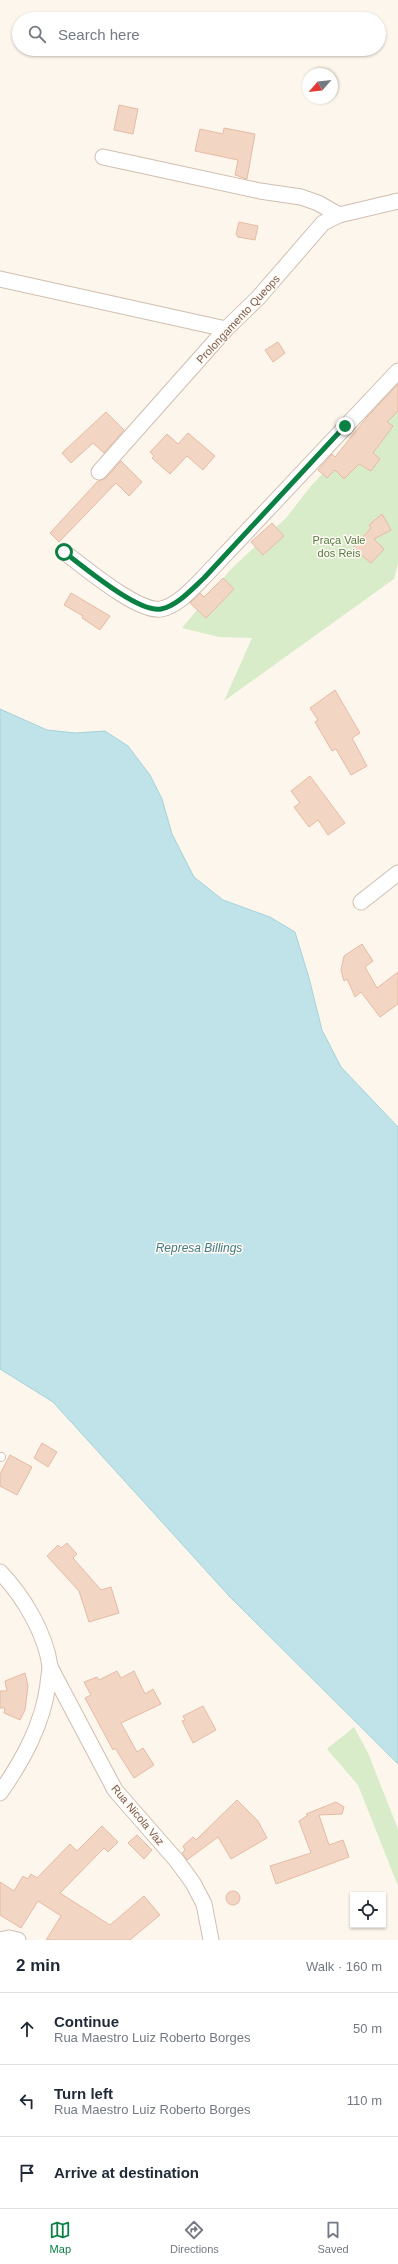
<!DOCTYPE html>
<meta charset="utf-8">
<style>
:root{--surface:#fff;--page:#f2f2f3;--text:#1f2937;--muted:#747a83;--line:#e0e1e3;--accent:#0b8043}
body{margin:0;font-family:Arial,sans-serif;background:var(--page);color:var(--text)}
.controls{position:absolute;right:12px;bottom:12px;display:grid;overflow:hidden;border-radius:0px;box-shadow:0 1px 3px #0004}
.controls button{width:36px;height:36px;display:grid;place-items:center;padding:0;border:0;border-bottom:1px solid var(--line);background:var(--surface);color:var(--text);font:20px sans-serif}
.compass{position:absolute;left:302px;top:68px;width:36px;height:36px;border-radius:50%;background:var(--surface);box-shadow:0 1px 3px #0004;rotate:242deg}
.stop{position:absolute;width:12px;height:12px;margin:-9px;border:3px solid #0b8043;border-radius:50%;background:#fff}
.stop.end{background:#0b8043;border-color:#fff;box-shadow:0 1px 4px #0008}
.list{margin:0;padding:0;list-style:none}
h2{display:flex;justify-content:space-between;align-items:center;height:52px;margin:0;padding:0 16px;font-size:17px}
h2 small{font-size:13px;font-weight:400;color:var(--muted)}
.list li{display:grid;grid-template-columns:26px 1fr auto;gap:12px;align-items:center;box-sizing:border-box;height:72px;padding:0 16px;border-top:1px solid var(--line)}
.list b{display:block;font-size:15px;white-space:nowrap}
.list p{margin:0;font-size:13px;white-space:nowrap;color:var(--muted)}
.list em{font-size:13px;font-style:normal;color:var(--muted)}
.icon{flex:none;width:22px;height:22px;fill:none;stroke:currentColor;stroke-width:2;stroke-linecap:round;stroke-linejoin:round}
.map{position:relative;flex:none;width:398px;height:1940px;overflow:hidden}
.search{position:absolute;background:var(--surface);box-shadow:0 1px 3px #0004;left:12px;right:12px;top:12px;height:44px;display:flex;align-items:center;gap:10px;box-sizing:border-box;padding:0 14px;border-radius:22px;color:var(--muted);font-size:15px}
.sheet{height:268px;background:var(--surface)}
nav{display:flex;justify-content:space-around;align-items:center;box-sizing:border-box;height:56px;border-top:1px solid var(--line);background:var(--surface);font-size:11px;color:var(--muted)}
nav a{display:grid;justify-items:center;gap:2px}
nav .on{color:var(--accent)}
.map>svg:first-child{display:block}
.green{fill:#d8ecc9}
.water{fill:#bfe3e8;stroke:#a5d3da}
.building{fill:#f3d5c3;stroke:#e6bba3}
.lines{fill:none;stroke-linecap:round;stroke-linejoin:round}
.lane-casing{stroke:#d1beb0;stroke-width:10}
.street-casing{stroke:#d1beb0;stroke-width:17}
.lane{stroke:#fff;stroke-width:8}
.street{stroke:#fff;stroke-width:15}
.route{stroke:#0b8043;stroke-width:5}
.labels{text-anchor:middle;stroke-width:3;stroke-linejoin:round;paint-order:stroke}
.street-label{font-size:11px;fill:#7a5c4d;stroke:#fffaf3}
.park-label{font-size:11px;fill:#537a41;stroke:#fffaf3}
.water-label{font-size:12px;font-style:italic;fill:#437c86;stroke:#fffaf3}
</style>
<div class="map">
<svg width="398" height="1940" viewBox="0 0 398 1940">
<rect width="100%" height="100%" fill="#fdf6ec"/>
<g class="green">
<polygon points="398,391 398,563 394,579 224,701 252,638 219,637 182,628 231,569 286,518 311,486"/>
<polygon points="354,1727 368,1753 398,1829 398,1886 358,1785 327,1749"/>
</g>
<polygon class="water" points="0,709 47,730 75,733 105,731 128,746 150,775 162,799 172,834 194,877 223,900 270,917 295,932 309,978 322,1030 341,1067 398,1127 398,1764 230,1597 53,1402 0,1369"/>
<g class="building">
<polygon points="119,105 138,109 133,134 114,130"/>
<polygon points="224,128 255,134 247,179 235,175 238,160 195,151 200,129 223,134"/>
<polygon points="239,222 258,226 255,240 238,237 236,234"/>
<polygon points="278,342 285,353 273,362 265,350"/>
<polygon points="398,384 398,411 387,422 393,426 373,453 380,459 371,471 359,464 344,479 335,470 327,478 318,470 332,454 335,457 368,416"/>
<polygon points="106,412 124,430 104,453 93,443 71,463 62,453"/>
<polygon points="188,433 215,456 203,470 187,456 170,474 152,458 154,456 150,452 167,434 178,444"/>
<polygon points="121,461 142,482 129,496 116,483 59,542 50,533 98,481 106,478"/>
<polygon points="382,514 391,530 374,539 384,549 371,563 353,548 371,528 369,525"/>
<polygon points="272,523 284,536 263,555 251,542"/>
<polygon points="223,578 234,589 206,618 190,603 200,593 204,597"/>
<polygon points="71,593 110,616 100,630 82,618 83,616 64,605"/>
<polygon points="335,690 360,733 352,738 367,766 351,775 336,749 332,751 315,722 318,720 310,708"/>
<polygon points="310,776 345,823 328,835 318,820 309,827 294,807 300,803 291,791"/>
<polygon points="362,944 373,961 365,967 377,988 398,972 398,1004 380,1017 361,992 355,997 347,979 344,981 341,970 344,956"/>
<polygon points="42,1443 57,1452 48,1467 34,1458"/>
<polygon points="10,1455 32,1467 17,1495 0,1486 0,1474"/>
<polygon points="67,1543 77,1554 73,1558 101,1590 111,1587 119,1613 89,1622 79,1591 47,1556 58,1545 61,1548"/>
<polygon points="117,1671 121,1678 134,1671 145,1694 153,1689 161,1704 121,1723 137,1752 143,1748 154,1765 134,1778 115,1748 113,1750 85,1698 91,1695 84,1682 97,1677 99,1680"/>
<polygon points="25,1673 28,1686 25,1710 20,1720 4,1713 5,1708 0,1708 0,1691 7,1691 5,1681"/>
<polygon points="203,1706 216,1730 193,1743 182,1721 185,1720 183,1716"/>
<polygon points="237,1800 258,1821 267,1838 231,1859 218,1837 187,1860 182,1853 185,1850 183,1846 193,1837 196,1840"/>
<polygon points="336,1802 344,1807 342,1814 319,1815 329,1845 343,1840 349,1857 276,1884 270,1866 311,1853 299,1821 308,1815 306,1814"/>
<polygon points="102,1826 118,1842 108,1852 104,1848 60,1893 110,1925 144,1896 160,1915 130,1940 46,1940 61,1916 38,1901 21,1928 0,1915 0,1882 14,1891 23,1876 28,1879 31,1874 37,1878 70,1844 77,1851"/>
<polygon points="137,1835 152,1850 144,1859 128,1843"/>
<circle cx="233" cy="1898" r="7"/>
</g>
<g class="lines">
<g class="lane-casing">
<polyline id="lane" points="0,1457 1,1457"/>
</g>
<g class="street-casing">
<g id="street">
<polyline points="103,157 260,191 301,197 318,203 339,215"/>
<polyline points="0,279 226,329"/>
<polyline points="99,472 226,329 258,298 323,223 339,215 398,201"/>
<path d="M64 552C83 566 138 613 161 609 177 606 192 589 203 578L398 371"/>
<polyline points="361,902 398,873"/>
<path d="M0 1572C23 1596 45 1632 50 1666 50 1672 48 1679 48 1684 43 1724 23 1760 0 1793"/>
<polyline points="50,1667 115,1790 177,1861 193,1883 204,1904 211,1940"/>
<polyline points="0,1940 9,1938 18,1940"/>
</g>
</g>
<use href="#lane" class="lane"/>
<use href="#street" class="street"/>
</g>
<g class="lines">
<path class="route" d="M64 552C83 566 138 613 161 609 177 606 192 589 204 578L345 426"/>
</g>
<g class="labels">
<g class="street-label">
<text transform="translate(238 319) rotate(-47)" y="4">Prolongamento Queops</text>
<text transform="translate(138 1815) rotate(50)" y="4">Rua Nicola Vaz</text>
</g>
<g class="park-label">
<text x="339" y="544">Praça Vale<tspan x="339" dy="13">dos Reis</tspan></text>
</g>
<g class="water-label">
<text x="199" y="1252">Represa Billings</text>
</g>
</g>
</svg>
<div class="controls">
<button><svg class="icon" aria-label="locate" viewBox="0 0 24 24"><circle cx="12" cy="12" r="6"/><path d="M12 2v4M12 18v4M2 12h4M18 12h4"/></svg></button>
</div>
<svg class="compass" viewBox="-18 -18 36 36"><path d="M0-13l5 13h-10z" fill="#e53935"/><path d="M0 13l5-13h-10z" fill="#747a83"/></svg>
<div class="stop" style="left:64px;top:552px"></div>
<div class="stop end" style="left:345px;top:426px"></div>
<div class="search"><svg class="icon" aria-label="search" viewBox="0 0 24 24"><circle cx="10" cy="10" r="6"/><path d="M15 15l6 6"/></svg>Search here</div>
</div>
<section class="sheet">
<h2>2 min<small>Walk · 160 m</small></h2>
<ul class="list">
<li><svg class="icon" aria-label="ahead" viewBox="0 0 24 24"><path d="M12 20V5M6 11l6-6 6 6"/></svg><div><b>Continue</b><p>Rua Maestro Luiz Roberto Borges</p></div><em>50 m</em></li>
<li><svg class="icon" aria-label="left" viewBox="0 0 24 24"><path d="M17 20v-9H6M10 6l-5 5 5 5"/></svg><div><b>Turn left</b><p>Rua Maestro Luiz Roberto Borges</p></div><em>110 m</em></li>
<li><svg class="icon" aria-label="arrive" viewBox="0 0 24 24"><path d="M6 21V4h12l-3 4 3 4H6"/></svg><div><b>Arrive at destination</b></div></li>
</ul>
</section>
<nav>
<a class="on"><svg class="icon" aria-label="map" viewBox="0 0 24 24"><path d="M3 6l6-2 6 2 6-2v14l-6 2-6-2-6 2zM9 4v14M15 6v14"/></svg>Map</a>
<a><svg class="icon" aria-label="directions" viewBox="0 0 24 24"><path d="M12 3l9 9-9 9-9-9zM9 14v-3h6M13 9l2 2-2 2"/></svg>Directions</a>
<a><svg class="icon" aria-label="saved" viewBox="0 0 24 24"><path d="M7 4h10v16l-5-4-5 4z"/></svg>Saved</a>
</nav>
